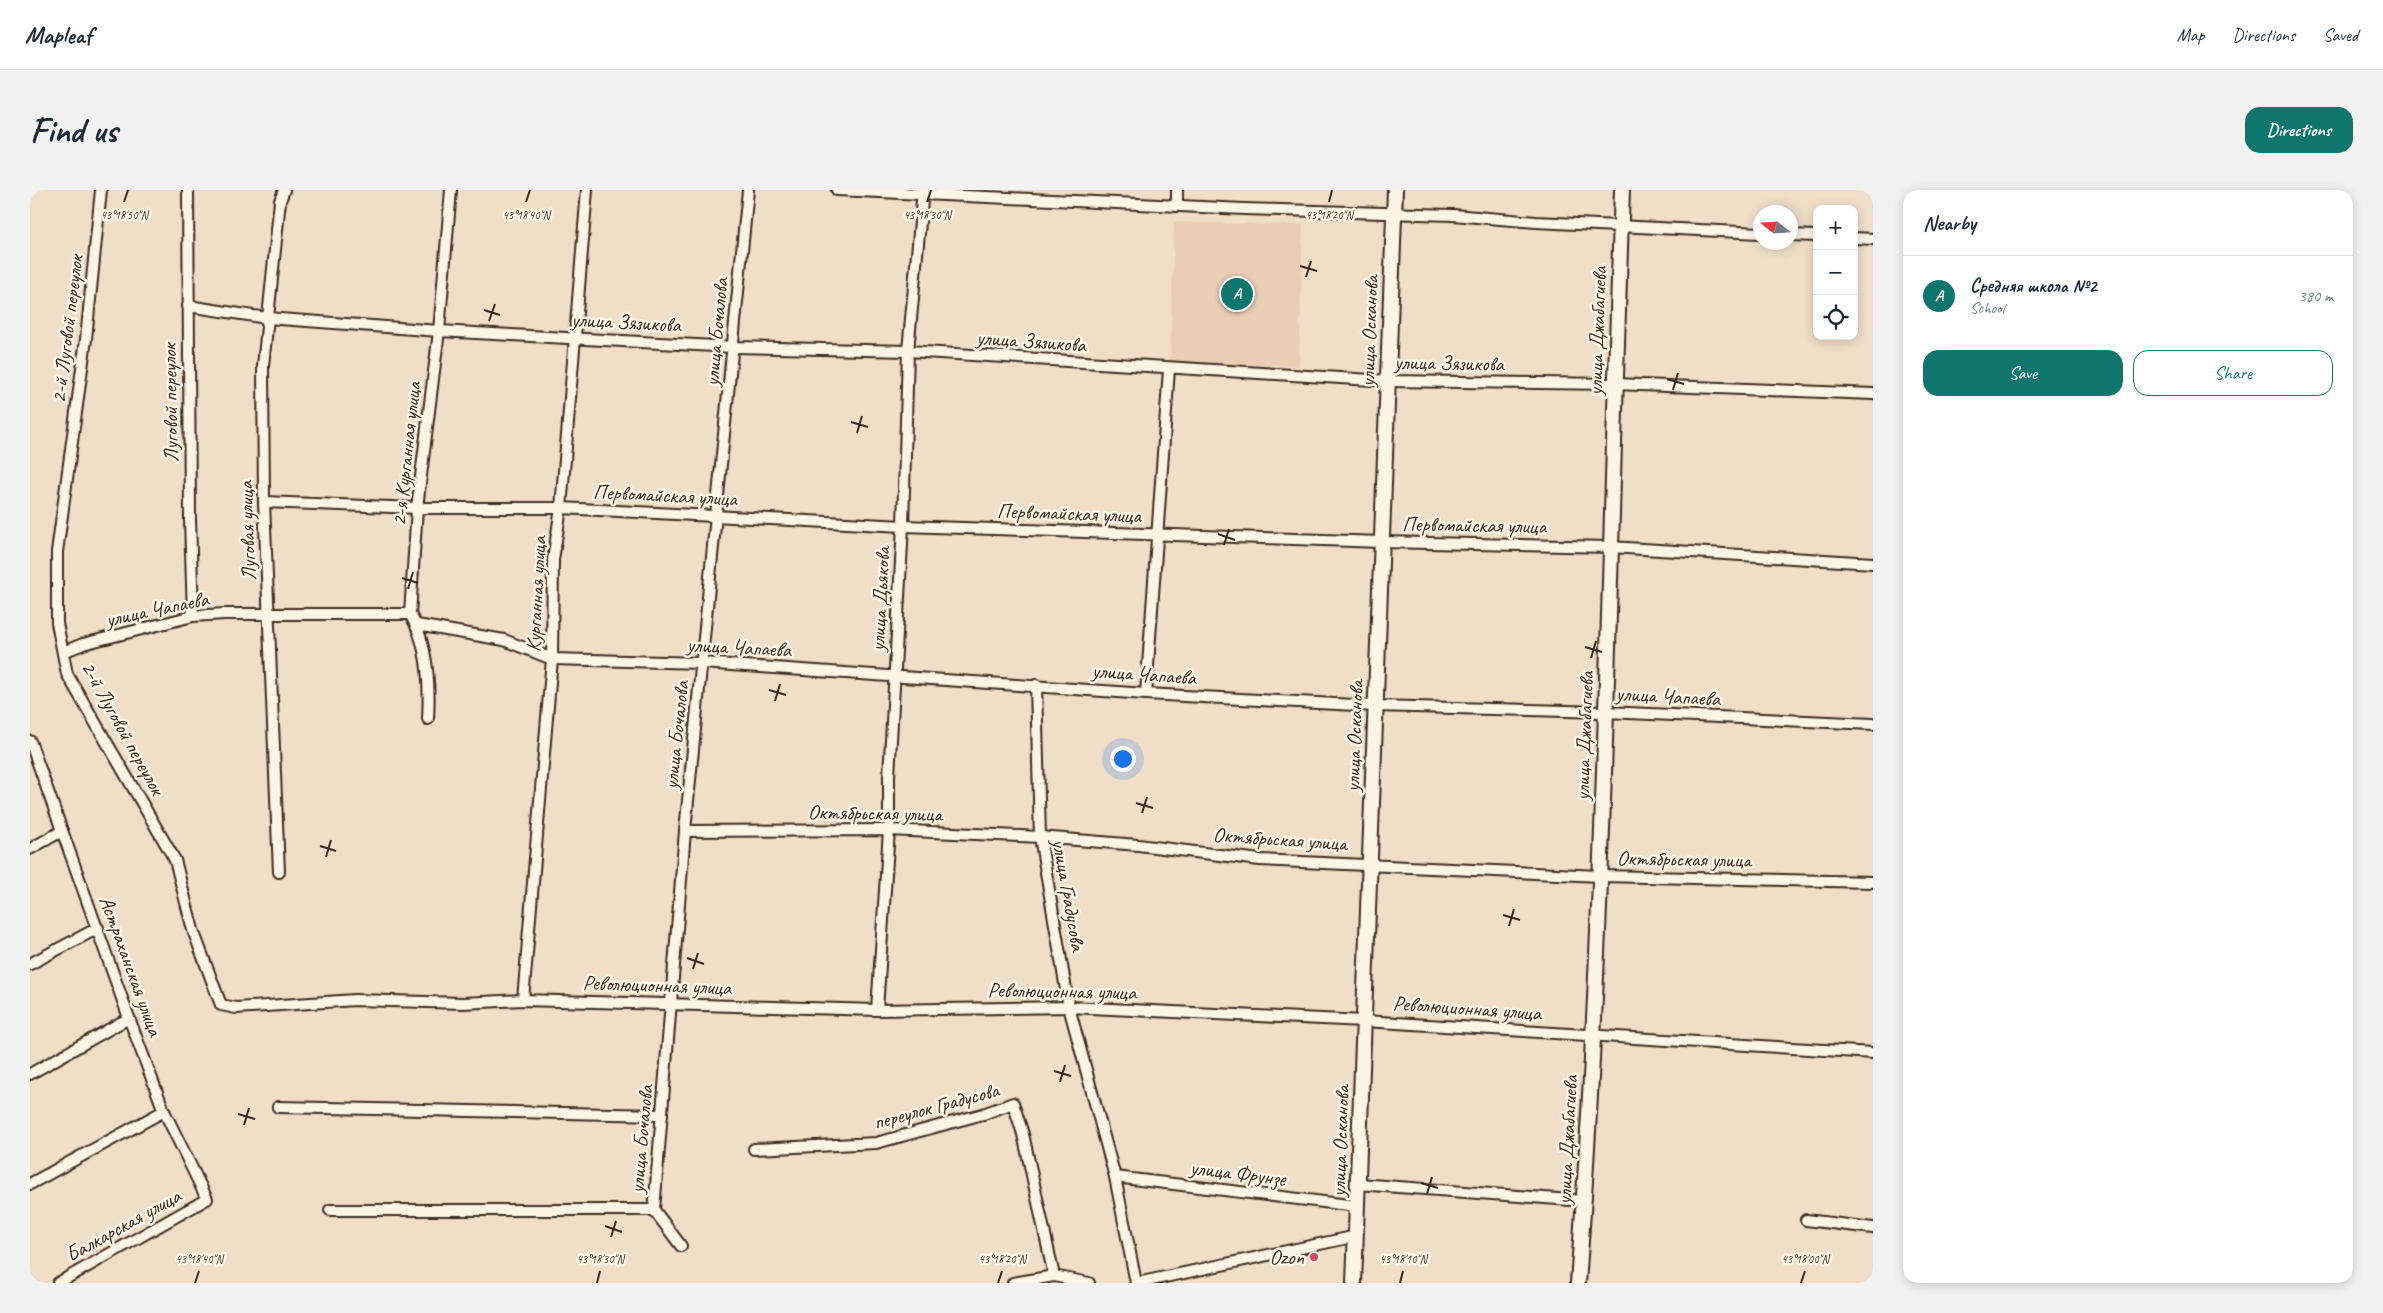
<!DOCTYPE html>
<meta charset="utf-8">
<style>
:root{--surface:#fff;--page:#f2f2f3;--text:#1f2937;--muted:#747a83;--line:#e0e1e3;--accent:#0f766e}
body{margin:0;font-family:Caveat,sans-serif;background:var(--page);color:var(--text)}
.controls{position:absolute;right:15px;top:15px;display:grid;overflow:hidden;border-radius:10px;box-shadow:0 2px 12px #0003}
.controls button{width:45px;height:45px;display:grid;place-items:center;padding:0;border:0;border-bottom:1px solid var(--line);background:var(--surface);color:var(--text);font:25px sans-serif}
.compass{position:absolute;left:1723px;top:15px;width:45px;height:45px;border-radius:50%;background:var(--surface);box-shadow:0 2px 12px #0003;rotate:287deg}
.you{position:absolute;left:1092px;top:568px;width:18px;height:18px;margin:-12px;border:4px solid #fff;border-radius:50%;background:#1a73e8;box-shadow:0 0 0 8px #1a73e833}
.badge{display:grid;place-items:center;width:32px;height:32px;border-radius:50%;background:var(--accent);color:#fff;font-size:16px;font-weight:700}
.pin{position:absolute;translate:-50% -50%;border:2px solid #fff;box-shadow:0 1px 5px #0006}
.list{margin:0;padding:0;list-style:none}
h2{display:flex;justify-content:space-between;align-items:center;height:65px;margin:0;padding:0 20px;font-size:21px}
h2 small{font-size:16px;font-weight:400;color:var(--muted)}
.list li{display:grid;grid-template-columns:32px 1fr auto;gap:15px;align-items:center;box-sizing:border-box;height:80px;padding:0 20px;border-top:1px solid var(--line)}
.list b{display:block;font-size:19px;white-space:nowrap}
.list p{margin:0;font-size:16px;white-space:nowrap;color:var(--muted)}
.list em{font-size:16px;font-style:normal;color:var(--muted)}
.actions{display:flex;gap:10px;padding:15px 20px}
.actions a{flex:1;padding:11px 0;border:1px solid var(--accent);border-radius:15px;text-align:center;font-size:18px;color:var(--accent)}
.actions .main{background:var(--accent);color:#fff}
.icon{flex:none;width:28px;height:28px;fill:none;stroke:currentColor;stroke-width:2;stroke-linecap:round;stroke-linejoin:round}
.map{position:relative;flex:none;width:1843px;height:1093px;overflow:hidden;border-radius:15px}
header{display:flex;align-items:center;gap:30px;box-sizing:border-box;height:70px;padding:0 25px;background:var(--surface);border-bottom:1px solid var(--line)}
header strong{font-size:24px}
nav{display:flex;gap:28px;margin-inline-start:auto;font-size:18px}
.intro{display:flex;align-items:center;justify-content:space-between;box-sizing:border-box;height:120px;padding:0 30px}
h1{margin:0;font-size:35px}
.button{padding:12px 22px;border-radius:15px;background:var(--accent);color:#fff;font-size:18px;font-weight:700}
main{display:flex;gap:30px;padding:0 30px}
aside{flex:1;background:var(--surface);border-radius:15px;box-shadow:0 2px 12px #0003}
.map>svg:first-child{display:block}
.built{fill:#e9ceb5}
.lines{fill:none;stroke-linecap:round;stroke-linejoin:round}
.minor-casing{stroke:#3b2a1e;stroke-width:14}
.major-casing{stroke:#3b2a1e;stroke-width:18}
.minor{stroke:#fcf5e5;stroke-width:10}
.major{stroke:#fcf5e5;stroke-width:14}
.ticks{fill:none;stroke:#3b2a1e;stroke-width:2}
.poi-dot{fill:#d1495b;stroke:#fcf5e5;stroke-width:2}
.labels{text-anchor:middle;stroke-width:5;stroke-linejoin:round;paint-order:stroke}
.street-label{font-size:21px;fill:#3b2a1e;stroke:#fcf5e5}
.poi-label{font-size:21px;fill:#3b2a1e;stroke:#fcf5e5;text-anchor:end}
.ticks-label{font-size:12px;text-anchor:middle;fill:#3b2a1e;stroke:#fcf5e5;stroke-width:5;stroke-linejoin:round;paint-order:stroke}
</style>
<header>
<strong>Mapleaf</strong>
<nav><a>Map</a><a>Directions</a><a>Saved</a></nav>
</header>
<div class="intro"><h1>Find us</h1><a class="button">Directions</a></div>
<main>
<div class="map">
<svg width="1843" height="1093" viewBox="0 0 1843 1093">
<rect width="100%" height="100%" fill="#f1dec9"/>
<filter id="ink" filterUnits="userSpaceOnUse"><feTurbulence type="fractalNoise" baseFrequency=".02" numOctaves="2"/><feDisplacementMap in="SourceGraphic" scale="10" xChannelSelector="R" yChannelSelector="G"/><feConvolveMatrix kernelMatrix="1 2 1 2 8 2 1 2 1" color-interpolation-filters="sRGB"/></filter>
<g filter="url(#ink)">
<polygon class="built" points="1144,32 1273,35 1269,176 1140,173"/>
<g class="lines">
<g class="minor-casing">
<g id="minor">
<polyline points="71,0 56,149 27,362 27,433 37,484 145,670 163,740 191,815 206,818 325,810 433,813 493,810 847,820 1039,817 1334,831 1843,863"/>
<polyline points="158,0 160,329 163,426"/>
<polyline points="807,0 1214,19 1423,25 1506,32 1730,43"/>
<polyline points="1147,16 1147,0"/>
<polyline points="1760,45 1787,46"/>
<polyline points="1824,48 1843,49"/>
<polyline points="158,116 237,128 409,141 703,157 878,161 1358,191 1585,194 1843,204"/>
<polyline points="234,312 387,318 531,318 873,336 1352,352 1580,357 1843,373"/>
<polyline points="387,435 474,450 522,469 672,473 1116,504 1345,516 1575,522 1843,534"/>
<polyline points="33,462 53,454 163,426 194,424 380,424"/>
<polyline points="1006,495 1010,647 1039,817 1085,987 1106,1093"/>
<polyline points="1116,504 1139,179"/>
<path d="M398 529C400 495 398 454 380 424L387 318 409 141 421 0"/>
<polyline points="0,551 99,828 134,921 177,1009 28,1093"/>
<polyline points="655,641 859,640 1010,647 1108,655 1230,670 1570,686 1843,692"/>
<polyline points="0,659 32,641"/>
<polyline points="249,682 234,312 233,176 250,11 254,0"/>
<polyline points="0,774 68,738"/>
<polyline points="493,810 522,469 523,370 531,318 557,0"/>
<polyline points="847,820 859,640 859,586 873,336 878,161 893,0"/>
<polyline points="0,884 99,828"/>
<polyline points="248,917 632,925"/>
<polyline points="724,959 846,953 953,924 983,913 993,944 1024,1086"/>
<polyline points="1085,987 1327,1016"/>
<polyline points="0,994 134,921"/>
<polyline points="1328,994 1554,1011"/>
<polyline points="300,1020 624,1020"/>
<polyline points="1776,1030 1843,1038"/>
<polyline points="651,1056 624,1020 655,641 718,0"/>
<polyline points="983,1093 1024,1086 1059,1093"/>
<polyline points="1107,1093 1327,1046"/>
</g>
</g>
<g class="major-casing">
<g id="major">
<polyline points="1324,1093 1365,0"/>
<path d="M1548 1093C1575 729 1579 364 1592 0"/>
</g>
</g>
<use href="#minor" class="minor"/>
<use href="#major" class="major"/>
</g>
</g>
<path class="ticks" d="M94 12 98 0M496 12 500 0M897 12 901 0M1299 12 1302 0M1270 76 1287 81M1276 87 1281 71M454 120 470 125M459 131 465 114M1637 189 1654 194M1643 200 1648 183M821 232 838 237M827 243 832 226M1188 344 1205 350M1194 355 1199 339M372 388 388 393M378 399 383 382M1555 457 1572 462M1561 468 1566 451M739 500 756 505M745 511 750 494M1106 613 1123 618M1112 623 1117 607M290 656 306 661M296 667 301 650M1473 725 1490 730M1479 736 1484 719M657 768 674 774M663 779 668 763M1024 881 1041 886M1030 892 1035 875M208 924 225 929M214 935 219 918M1391 993 1408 998M1397 1004 1402 987M575 1036 592 1042M581 1047 586 1031M165 1093 169 1081M567 1093 570 1081M968 1093 972 1081M1370 1093 1373 1081M1771 1093 1775 1081"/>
<circle class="poi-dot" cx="1284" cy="1067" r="5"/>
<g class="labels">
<g class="street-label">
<text transform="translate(596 132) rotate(3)" y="7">улица Зязикова</text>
<text transform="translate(37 139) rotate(-83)" y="7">2-й Луговой переулок</text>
<text transform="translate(1339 141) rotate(-88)" y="7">улица Осканова</text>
<text transform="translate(1567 141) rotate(-88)" y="7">улица Джабагиева</text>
<text transform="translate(686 142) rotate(-85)" y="7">улица Бочалова</text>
<text transform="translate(1001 151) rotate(4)" y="7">улица Зязикова</text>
<text transform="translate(1419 173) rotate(1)" y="7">улица Зязикова</text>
<text transform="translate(140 213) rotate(-91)" y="7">Луговой переулок</text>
<text transform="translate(376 264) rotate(-84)" y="7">2-я Курганная улица</text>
<text transform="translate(635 305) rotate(3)" y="7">Первомайская улица</text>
<text transform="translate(1039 323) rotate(2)" y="7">Первомайская улица</text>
<text transform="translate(1444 335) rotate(1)" y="7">Первомайская улица</text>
<text transform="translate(217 341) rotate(-92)" y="7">Луговая улица</text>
<text transform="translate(506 404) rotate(-87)" y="7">Курганная улица</text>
<text transform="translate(850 409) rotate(-87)" y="7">улица Дьякова</text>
<text transform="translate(127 419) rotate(-12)" y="7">улица Чапаева</text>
<text transform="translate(709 457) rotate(3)" y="7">улица Чапаева</text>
<text transform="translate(1114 484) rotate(4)" y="7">улица Чапаева</text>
<text transform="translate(1638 506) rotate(3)" y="7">улица Чапаева</text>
<text transform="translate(93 538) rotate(61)" y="7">2-й Луговой переулок</text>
<text transform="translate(646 545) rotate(-84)" y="7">улица Бочалова</text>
<text transform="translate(1324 546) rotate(-88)" y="7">улица Осканова</text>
<text transform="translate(1554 546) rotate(-88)" y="7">улица Джабагиева</text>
<text transform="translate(845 623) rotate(1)" y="7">Октябрьская улица</text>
<text transform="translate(1250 649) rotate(4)" y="7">Октябрьская улица</text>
<text transform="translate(1654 669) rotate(1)" y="7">Октябрьская улица</text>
<text transform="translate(1039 705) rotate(80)" y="7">улица Градусова</text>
<text transform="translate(101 776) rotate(70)" y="7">Астраханская улица</text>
<text transform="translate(627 795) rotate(2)" y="7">Революционная улица</text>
<text transform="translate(1032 801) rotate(1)" y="7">Революционная улица</text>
<text transform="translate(1437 818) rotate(4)" y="7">Революционная улица</text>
<text transform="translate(906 916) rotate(-15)" y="7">переулок Градусова</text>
<text transform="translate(611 949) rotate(-85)" y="7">улица Бочалова</text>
<text transform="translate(1537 950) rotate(-87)" y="7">улица Джабагиева</text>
<text transform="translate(1310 951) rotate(-88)" y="7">улица Осканова</text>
<text transform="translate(1208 983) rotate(7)" y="7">улица Фрунзе</text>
<text transform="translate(93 1035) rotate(-29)" y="7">Балкарская улица</text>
</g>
<g class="poi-label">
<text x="1274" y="1074">Ozon</text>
</g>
</g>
<g class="ticks-label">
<text x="94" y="29">43°18'50"N</text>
<text x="496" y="29">43°18'40"N</text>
<text x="897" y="29">43°18'30"N</text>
<text x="1299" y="29">43°18'20"N</text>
<text x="169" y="1073">43°18'40"N</text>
<text x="570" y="1073">43°18'30"N</text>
<text x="972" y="1073">43°18'20"N</text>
<text x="1373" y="1073">43°18'10"N</text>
<text x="1775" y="1073">43°18'00"N</text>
</g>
</svg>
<div class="controls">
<button>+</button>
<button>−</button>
<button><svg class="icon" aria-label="locate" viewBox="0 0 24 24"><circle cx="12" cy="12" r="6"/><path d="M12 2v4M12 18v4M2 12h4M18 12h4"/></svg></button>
</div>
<svg class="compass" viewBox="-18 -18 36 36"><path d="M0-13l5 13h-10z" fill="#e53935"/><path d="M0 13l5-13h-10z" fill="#747a83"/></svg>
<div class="you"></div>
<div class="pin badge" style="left:1207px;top:104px">A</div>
</div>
<aside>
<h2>Nearby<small></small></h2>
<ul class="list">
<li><span class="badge">A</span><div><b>Средняя школа №2</b><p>School</p></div><em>380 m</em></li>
</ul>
<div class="actions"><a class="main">Save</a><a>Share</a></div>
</aside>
</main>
